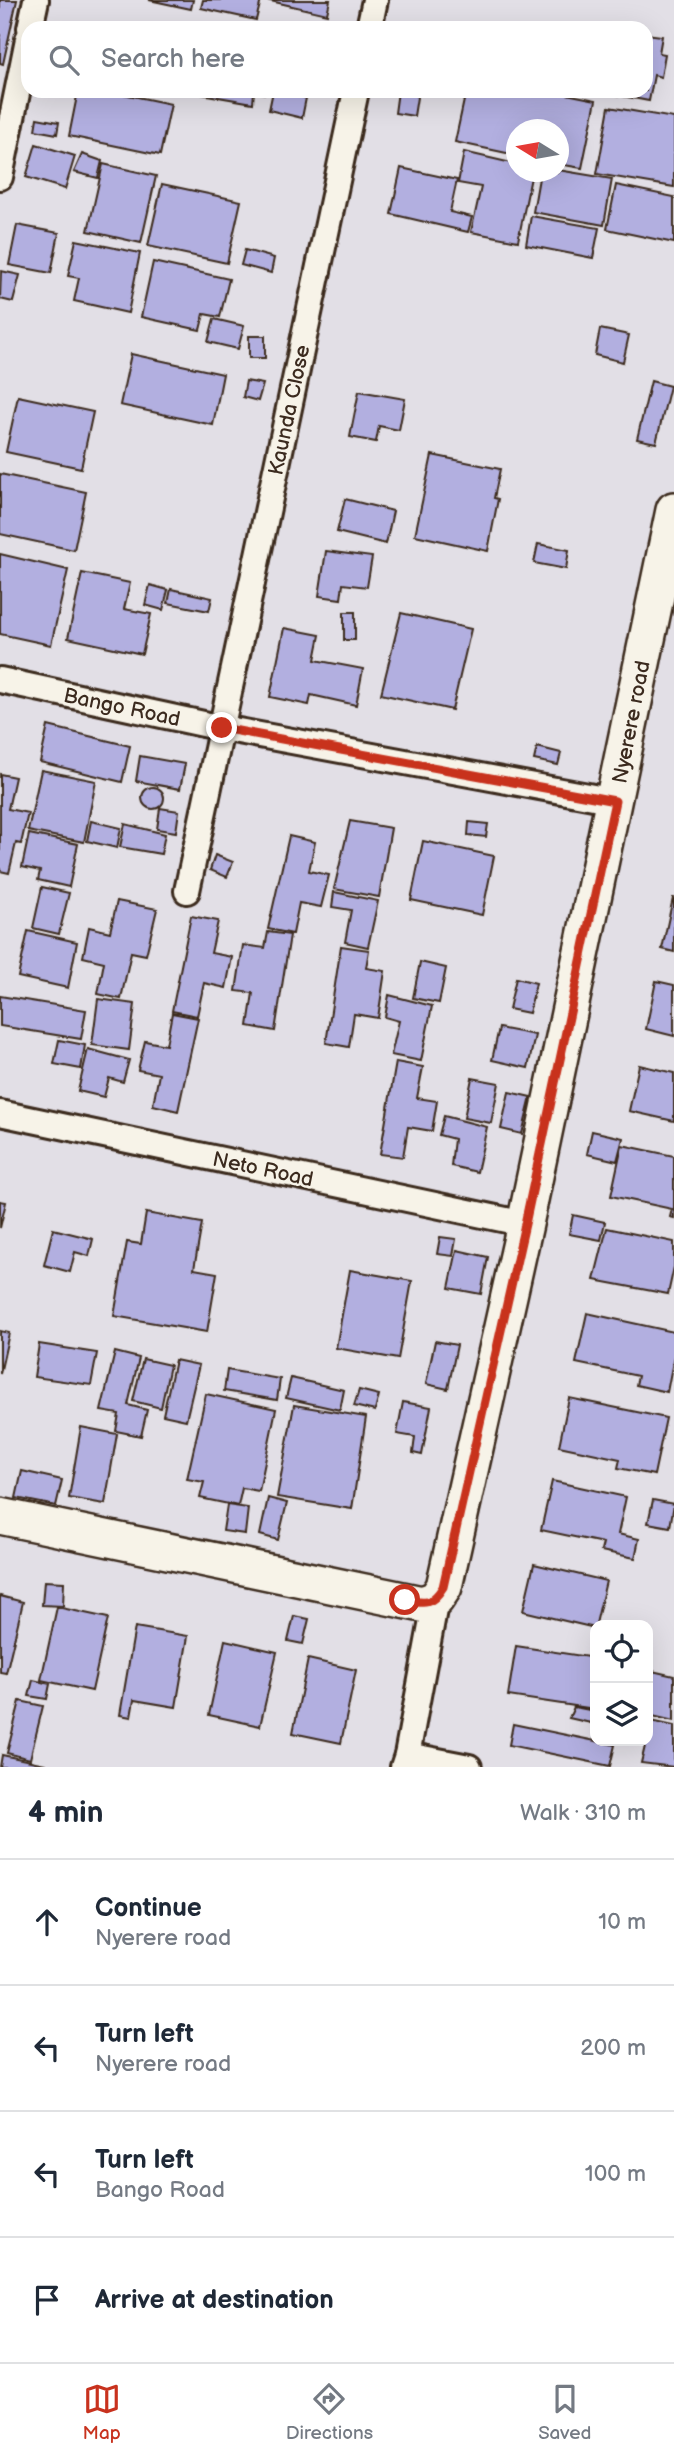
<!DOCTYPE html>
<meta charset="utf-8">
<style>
:root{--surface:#fff;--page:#f2f2f3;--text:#1f2937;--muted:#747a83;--line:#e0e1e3;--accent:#c8321e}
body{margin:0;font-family:"Balsamiq Sans",sans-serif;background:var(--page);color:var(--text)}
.controls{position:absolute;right:21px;bottom:21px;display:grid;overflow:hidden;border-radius:14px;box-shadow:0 7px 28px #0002}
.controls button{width:63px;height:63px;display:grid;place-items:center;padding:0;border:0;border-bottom:2px solid var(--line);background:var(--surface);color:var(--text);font:35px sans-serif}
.compass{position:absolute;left:506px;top:119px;width:63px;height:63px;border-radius:50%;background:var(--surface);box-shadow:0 7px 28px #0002;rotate:281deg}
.stop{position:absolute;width:21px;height:21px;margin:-16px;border:5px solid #c8321e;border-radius:50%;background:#fff}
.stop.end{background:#c8321e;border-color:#fff;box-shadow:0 2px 7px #0008}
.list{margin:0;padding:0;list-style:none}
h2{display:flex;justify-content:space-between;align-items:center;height:91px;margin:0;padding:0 28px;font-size:30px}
h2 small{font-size:23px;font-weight:400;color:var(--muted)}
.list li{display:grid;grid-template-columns:46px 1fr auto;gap:21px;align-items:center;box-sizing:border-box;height:126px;padding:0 28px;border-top:2px solid var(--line)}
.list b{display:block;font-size:26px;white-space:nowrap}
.list p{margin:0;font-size:23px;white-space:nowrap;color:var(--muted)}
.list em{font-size:23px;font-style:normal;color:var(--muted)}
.icon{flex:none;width:38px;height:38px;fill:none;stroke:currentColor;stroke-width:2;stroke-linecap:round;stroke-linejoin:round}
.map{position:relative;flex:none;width:674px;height:1767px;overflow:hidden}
.search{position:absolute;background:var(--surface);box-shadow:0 7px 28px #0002;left:21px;right:21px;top:21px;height:77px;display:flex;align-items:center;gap:18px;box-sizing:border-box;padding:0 24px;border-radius:21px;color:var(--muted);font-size:26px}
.sheet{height:595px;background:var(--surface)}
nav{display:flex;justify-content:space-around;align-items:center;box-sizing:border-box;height:98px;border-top:2px solid var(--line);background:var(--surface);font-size:19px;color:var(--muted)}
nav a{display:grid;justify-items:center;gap:4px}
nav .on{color:var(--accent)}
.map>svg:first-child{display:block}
.building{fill:#b2afe0;stroke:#3b2a1e;stroke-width:2}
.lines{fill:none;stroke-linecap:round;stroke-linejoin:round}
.street-casing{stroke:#3b2a1e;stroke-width:30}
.secondary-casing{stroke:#3b2a1e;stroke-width:40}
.street{stroke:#f7f3e8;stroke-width:24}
.secondary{stroke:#f7f3e8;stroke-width:35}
.route{stroke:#c8321e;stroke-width:9}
.labels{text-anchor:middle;stroke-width:5;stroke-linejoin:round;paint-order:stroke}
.street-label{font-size:21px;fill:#3b2a1e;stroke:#f7f3e8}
</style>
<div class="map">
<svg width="674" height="1767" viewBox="0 0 674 1767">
<rect width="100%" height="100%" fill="#e2dfe6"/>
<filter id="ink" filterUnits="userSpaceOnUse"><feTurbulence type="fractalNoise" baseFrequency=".0143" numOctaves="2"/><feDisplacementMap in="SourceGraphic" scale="14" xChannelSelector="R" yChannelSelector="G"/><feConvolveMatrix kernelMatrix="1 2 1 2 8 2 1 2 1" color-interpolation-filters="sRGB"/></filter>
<g filter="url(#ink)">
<g class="building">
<polygon points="0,0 17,0 3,64 0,63"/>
<polygon points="149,0 193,0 191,9"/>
<polygon points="203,0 261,0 256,20 201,8"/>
<polygon points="266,0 330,0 327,14"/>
<polygon points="646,34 662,36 659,53 665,54 661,77 654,75 649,101 596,91 646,91"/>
<polygon points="78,91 109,91 171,104 160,155 69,136"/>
<polygon points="184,91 268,91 267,94 254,92 253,103"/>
<polygon points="273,91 306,98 302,118 269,110"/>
<polygon points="398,91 418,91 414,116 395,113"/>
<polygon points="466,91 552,91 596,100 582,168 558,164 558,130 516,130 516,155 455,142"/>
<polygon points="609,107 674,118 674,187 597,174"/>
<polygon points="37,118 59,122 57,134 35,130"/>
<polygon points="36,144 75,156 65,189 26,177"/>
<polygon points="464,152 516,164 516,172 532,172 518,241 471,232 481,187 458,183"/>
<polygon points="82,154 102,161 98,178 74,172"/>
<polygon points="103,164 156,176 141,243 88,231"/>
<polygon points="401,168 457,180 450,212 472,217 468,232 391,214"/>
<polygon points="558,170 612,179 604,225 533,212 540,172 558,172"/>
<polygon points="162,184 241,201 227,263 148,246"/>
<polygon points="616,185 674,197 674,243 607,229"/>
<polygon points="531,216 599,228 593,258 526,245"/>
<polygon points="17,225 59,233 51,273 9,265"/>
<polygon points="76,240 140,253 128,313 74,301 79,278 68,276"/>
<polygon points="245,250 274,258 271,273 241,265"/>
<polygon points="153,262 229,279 220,317 204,314 200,330 141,317"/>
<polygon points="1,271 20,275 13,302 0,299"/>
<polygon points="214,319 244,326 238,349 208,342"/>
<polygon points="600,329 629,335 623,362 595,355"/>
<rect x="249" y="336" width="16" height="22"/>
<polygon points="131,354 223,374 213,425 120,405"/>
<polygon points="246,381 263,384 258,401 243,397"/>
<polygon points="651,381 670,386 656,443 637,439"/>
<polygon points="359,391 405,399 399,430 379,426 376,442 350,437"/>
<polygon points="18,396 93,412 81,468 6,452"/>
<polygon points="432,455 500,469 494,498 498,499 488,551 415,535"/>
<polygon points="0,474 86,492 74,550 0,534"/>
<polygon points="345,499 393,511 386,544 337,532"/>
<polygon points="538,544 569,550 566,569 534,563"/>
<polygon points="326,551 372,557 367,587 343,584 341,599 319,596"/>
<polygon points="0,554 68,570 51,645 0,634"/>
<polygon points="82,573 130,583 124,609 151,614 142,654 68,638"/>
<polygon points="150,585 168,590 163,610 145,605"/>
<polygon points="171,589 212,598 209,611 168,603"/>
<rect x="344" y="612" width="11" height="28"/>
<polygon points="401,613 471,629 452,710 381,694"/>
<polygon points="284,628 320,635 315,660 363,669 356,705 311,695 309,705 270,697"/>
<polygon points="48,726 130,746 122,782 40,762"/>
<polygon points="537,747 561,753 558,765 534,760"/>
<polygon points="140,756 185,764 180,789 136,781"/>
<polygon points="41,770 96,781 84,842 28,831"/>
<polygon points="0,774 15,777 8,809 28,813 21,844 16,843 9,873 0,871"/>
<circle cx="153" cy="798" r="11"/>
<polygon points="160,808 179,811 176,832 157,829"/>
<polygon points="91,821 121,828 117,848 87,841"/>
<polygon points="350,821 391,828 379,897 334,889"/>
<polygon points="469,822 488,824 486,837 468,835"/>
<polygon points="125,824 165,834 161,854 120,847"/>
<polygon points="29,834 78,844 69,887 38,880 40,871 22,867"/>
<polygon points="289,836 315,842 309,871 329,875 321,907 299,903 293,934 268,929"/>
<polygon points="423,841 494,856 482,915 411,900"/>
<polygon points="215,855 233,862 227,877 210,870"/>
<polygon points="42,887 69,893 59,934 33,928"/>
<polygon points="334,892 378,901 368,947 345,942 351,910 332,907"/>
<polygon points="673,898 674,898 674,952 662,949"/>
<polygon points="117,901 157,909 146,955 131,952 121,999 98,994 104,962 83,957 89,927 110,932"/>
<polygon points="191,916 218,921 211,953 232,957 226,988 204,983 197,1016 172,1011"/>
<polygon points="28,931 77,942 68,988 18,977"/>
<polygon points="268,932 290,935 275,1031 248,1026 253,993 236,991 243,945 265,948"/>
<polygon points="341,946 369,950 366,968 385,971 378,1018 354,1014 349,1047 326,1043"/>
<polygon points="420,962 446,968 439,1003 413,998"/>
<polygon points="516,978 536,983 529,1013 509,1009"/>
<polygon points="656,981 674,985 674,1036 646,1029"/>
<polygon points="389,995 432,1006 421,1061 391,1055 399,1021 385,1017"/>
<polygon points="0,996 86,1010 81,1039 0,1026"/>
<polygon points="98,999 135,1004 129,1050 92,1045"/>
<polygon points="172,1013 198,1018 178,1111 153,1105 159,1074 138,1070 145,1041 166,1045"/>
<polygon points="499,1028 535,1035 528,1068 492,1060"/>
<polygon points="59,1040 85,1045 81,1069 54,1064"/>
<polygon points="88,1049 129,1060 123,1082 109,1078 104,1097 78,1091"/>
<polygon points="396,1062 423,1067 417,1098 437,1101 432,1131 408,1127 403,1157 380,1154"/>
<polygon points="639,1065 674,1073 674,1121 629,1111"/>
<polygon points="472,1078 499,1083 491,1123 464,1118"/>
<polygon points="509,1092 531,1097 522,1134 501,1129"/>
<polygon points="444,1116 487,1127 477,1172 451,1166 454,1139 439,1135"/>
<polygon points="592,1131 623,1138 617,1161 587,1154"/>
<polygon points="622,1145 674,1156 674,1218 670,1217 672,1209 611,1196"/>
<polygon points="0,1201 6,1202 0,1228"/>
<polygon points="146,1213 202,1223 194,1269 217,1273 207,1332 114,1316 127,1242 141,1244"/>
<polygon points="573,1215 605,1222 601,1240 569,1234"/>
<polygon points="607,1228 674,1242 674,1267 668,1294 594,1280"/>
<polygon points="53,1229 93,1239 89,1256 75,1252 70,1272 44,1265"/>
<polygon points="440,1237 456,1239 453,1256 437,1254"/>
<polygon points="457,1250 488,1257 481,1294 449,1288"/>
<polygon points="350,1270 412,1281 398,1359 336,1348"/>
<polygon points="587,1313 674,1332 674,1356 667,1392 636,1385 638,1376 576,1363"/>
<polygon points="0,1331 9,1333 0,1374"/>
<polygon points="435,1341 457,1345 448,1389 426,1384"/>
<polygon points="39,1344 97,1353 91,1385 34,1377"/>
<polygon points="115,1352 139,1358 128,1405 147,1410 141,1436 116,1431 119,1414 101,1411"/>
<polygon points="143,1359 170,1365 161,1408 133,1401"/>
<polygon points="175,1360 199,1365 186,1420 163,1415"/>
<polygon points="227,1370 280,1379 277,1400 224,1391"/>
<polygon points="291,1378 344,1390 340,1410 286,1398"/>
<polygon points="359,1390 379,1395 375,1411 354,1406"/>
<polygon points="206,1394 276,1409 259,1491 242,1488 238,1506 200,1498 204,1482 187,1479"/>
<polygon points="569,1398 666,1418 654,1475 618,1468 620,1459 559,1446"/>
<polygon points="403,1402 431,1407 422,1455 413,1453 415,1437 397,1434"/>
<polygon points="294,1405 366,1417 352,1509 277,1497"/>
<polygon points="81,1427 117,1434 105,1504 69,1498"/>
<polygon points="22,1471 62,1480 56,1506 16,1498"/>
<polygon points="552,1481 626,1497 618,1534 639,1539 635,1558 601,1551 603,1543 541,1530"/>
<polygon points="268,1498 287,1503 278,1540 260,1535"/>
<polygon points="653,1500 674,1504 670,1527 648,1523"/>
<polygon points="227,1505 248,1508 245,1534 223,1531"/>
<polygon points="534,1564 606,1581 595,1628 523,1611"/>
<polygon points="44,1581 64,1582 63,1606 42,1605"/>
<polygon points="0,1596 23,1602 6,1673 0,1672"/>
<polygon points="57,1607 108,1618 92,1691 41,1680"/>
<polygon points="294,1616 309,1619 303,1644 288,1641"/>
<polygon points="135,1627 188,1636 176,1707 134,1700 131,1717 120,1715"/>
<polygon points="225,1640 277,1652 260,1726 209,1715"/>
<polygon points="516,1646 588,1657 589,1654 595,1655 595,1709 508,1696"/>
<polygon points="308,1659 356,1670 341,1743 293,1733"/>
<polygon points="648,1670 674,1676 674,1721 648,1715"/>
<polygon points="33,1680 50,1684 47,1699 29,1696"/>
<polygon points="20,1701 43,1706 30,1759 7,1753"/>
<polygon points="574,1707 595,1711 595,1724 569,1718"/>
<polygon points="651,1721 674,1726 674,1767 641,1763"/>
<polygon points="513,1724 615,1745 610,1766 509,1745"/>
<polygon points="2,1755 45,1764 44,1767 0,1767"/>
</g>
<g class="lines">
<g class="street-casing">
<g id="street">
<polyline points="30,28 36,0"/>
<polyline points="369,28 375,0"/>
<polyline points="0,177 28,39"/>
<polyline points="0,680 222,728 615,801"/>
<polyline points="187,891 356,91"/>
<polyline points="0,1113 525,1224"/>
<polyline points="407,1755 469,1767"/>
<polyline points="403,1767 407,1755 436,1599"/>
</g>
</g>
<g class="secondary-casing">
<polyline id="secondary" points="0,1516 422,1604 436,1599 444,1587 525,1224 674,510"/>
</g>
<use href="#street" class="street"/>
<use href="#secondary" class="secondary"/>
</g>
</g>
<g class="lines" filter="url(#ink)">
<path class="route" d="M222 728 615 801 525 1224 443 1587C432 1605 425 1604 405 1600"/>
</g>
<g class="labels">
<g class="street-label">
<text transform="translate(289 410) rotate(-78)" y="7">Kaunda Close</text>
<text transform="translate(122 707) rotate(12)" y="7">Bango Road</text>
<text transform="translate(631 722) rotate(-79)" y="7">Nyerere road</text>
<text transform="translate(263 1169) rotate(12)" y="7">Neto Road</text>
</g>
</g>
</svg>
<div class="controls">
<button><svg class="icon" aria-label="locate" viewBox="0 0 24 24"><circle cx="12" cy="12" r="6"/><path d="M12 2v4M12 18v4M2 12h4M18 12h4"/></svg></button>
<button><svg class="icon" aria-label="layers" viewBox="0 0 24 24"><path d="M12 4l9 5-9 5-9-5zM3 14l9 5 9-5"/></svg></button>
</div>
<svg class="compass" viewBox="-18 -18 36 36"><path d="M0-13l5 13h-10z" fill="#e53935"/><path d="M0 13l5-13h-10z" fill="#747a83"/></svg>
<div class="stop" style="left:405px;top:1600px"></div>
<div class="stop end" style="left:222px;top:728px"></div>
<div class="search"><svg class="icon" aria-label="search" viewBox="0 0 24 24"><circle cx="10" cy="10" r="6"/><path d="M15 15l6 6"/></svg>Search here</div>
</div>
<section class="sheet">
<h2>4 min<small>Walk · 310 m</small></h2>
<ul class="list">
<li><svg class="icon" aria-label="ahead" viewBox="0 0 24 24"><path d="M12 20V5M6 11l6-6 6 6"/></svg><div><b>Continue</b><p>Nyerere road</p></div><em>10 m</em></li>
<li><svg class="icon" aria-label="left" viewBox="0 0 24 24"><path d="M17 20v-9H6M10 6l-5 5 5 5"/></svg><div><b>Turn left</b><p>Nyerere road</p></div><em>200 m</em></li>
<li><svg class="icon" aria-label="left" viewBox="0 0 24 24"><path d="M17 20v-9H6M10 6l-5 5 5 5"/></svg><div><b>Turn left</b><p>Bango Road</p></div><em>100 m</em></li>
<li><svg class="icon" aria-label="arrive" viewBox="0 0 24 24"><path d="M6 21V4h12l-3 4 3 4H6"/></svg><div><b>Arrive at destination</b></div></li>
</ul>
</section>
<nav>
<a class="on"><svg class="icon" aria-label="map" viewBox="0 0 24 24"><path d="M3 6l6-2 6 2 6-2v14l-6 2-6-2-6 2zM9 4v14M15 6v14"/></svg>Map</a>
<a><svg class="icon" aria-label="directions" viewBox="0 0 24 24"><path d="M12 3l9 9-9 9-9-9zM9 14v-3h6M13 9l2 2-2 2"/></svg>Directions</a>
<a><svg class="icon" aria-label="saved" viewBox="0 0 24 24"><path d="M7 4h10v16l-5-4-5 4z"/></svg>Saved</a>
</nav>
